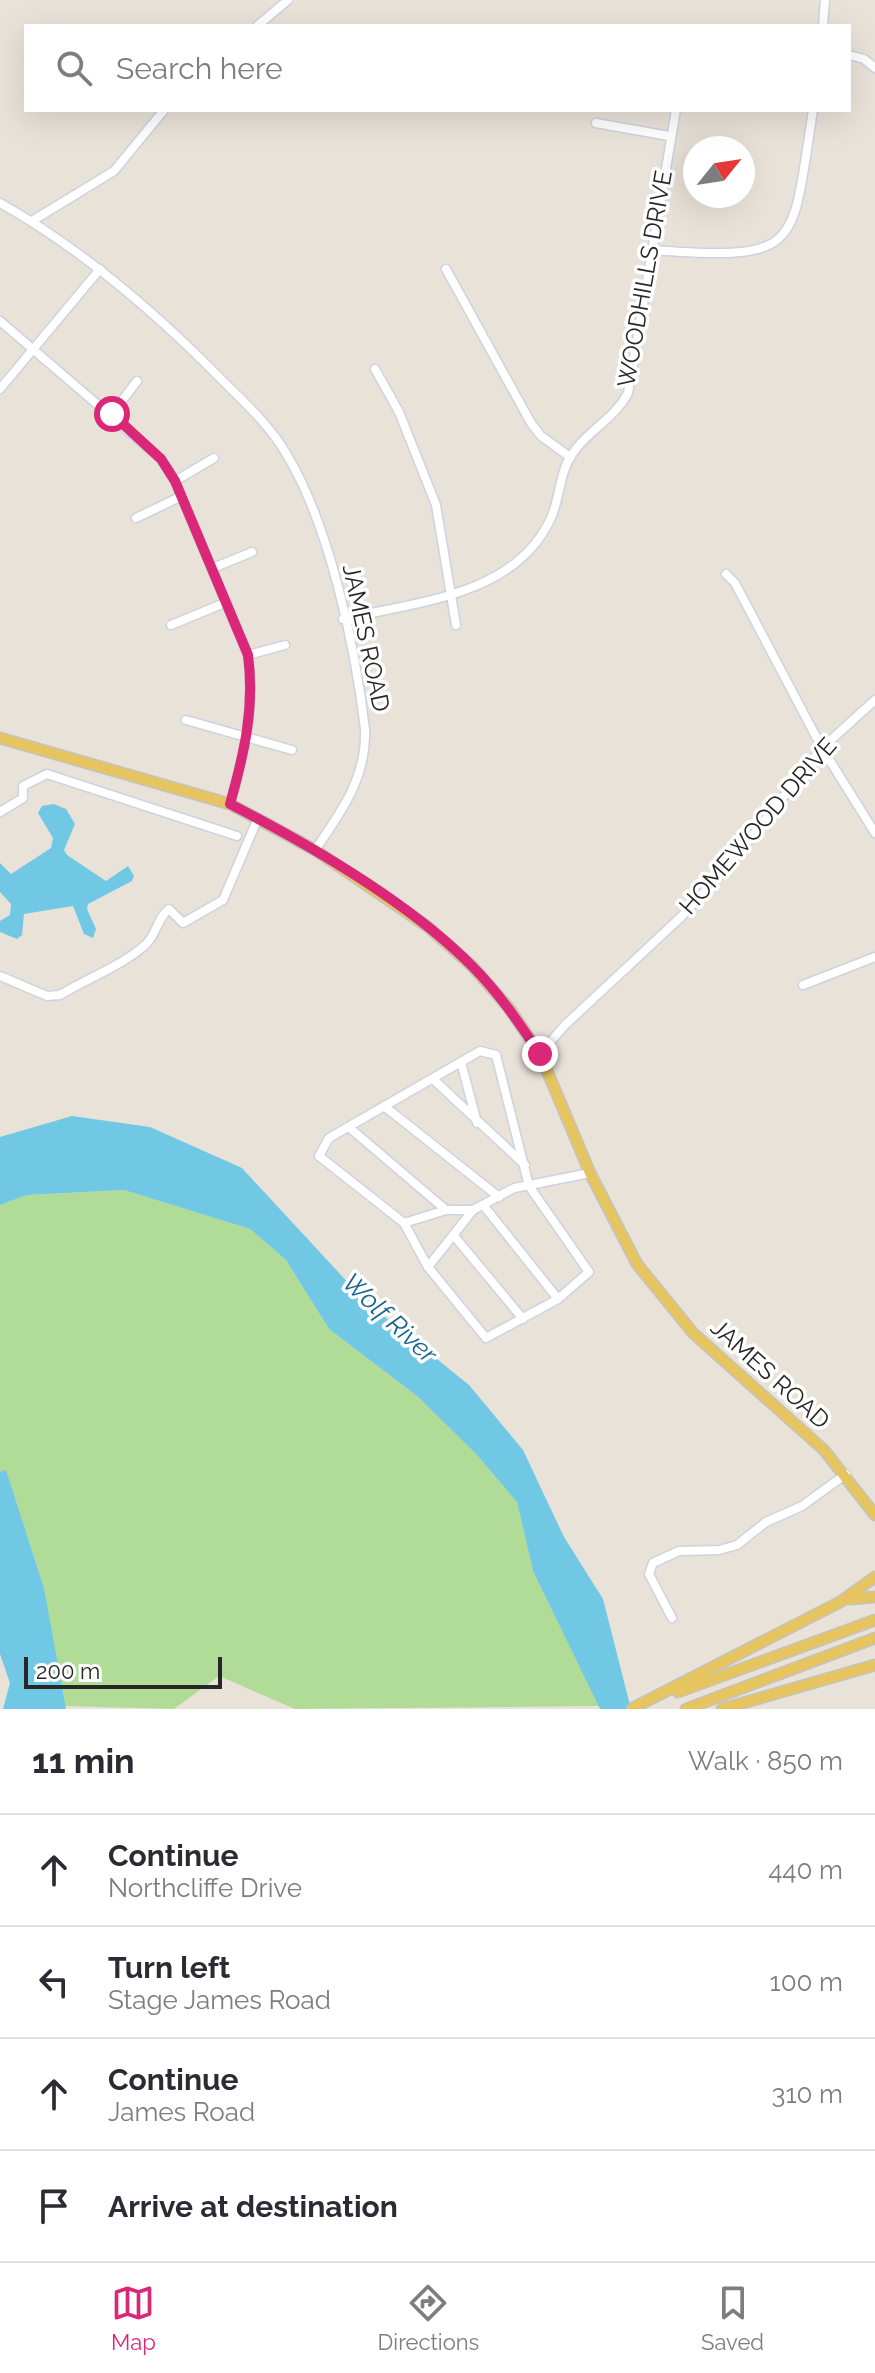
<!DOCTYPE html>
<meta charset="utf-8">
<style>
:root{--surface:#fff;--page:#f2f2f3;--text:#2b2b33;--muted:#7c7c81;--line:#e1e1e2;--accent:#db2777}
body{margin:0;font-family:Raleway,sans-serif;background:var(--page);color:var(--text)}
.compass{position:absolute;left:683px;top:136px;width:72px;height:72px;border-radius:50%;background:var(--surface);box-shadow:0 8px 32px #0002;rotate:60deg}
.scale{position:absolute;left:24px;bottom:20px;width:198px;box-sizing:border-box;padding-left:8px;border:4px solid #272727;border-top:0;font-size:22px;line-height:28px;white-space:nowrap;color:#272727;-webkit-text-stroke:6px #fff;paint-order:stroke}
.stop{position:absolute;width:24px;height:24px;margin:-18px;border:6px solid #db2777;border-radius:50%;background:#fff}
.stop.end{background:#db2777;border-color:#fff;box-shadow:0 2px 8px #0008}
.list{margin:0;padding:0;list-style:none}
h2{display:flex;justify-content:space-between;align-items:center;height:104px;margin:0;padding:0 32px;font-size:34px}
h2 small{font-size:26px;font-weight:400;color:var(--muted)}
.list li{display:grid;grid-template-columns:52px 1fr auto;gap:24px;align-items:center;box-sizing:border-box;height:112px;padding:0 32px;border-top:2px solid var(--line)}
.list b{display:block;font-size:30px;white-space:nowrap}
.list p{margin:0;font-size:26px;white-space:nowrap;color:var(--muted)}
.list em{font-size:26px;font-style:normal;color:var(--muted)}
.icon{flex:none;width:44px;height:44px;fill:none;stroke:currentColor;stroke-width:2;stroke-linecap:round;stroke-linejoin:round}
.map{position:relative;flex:none;width:875px;height:1709px;overflow:hidden}
.search{position:absolute;background:var(--surface);box-shadow:0 8px 32px #0002;left:24px;right:24px;top:24px;height:88px;display:flex;align-items:center;gap:20px;box-sizing:border-box;padding:0 28px;border-radius:0px;color:var(--muted);font-size:30px}
.sheet{height:552px;background:var(--surface)}
nav{display:flex;justify-content:space-around;align-items:center;box-sizing:border-box;height:112px;border-top:2px solid var(--line);background:var(--surface);font-size:22px;color:var(--muted)}
nav a{display:grid;justify-items:center;gap:4px}
nav .on{color:var(--accent)}
.map>svg:first-child{display:block}
.green{fill:#b1dc98}
.water{fill:#71c8e5}
.lines{fill:none;stroke-linecap:round;stroke-linejoin:round}
.minor-casing{stroke:#ced2df;stroke-width:11}
.major-casing{stroke:#c3c3c3;stroke-width:13}
.minor{stroke:#fff;stroke-width:8}
.major{stroke:#e6c561;stroke-width:10}
.route{stroke:#db2777;stroke-width:10}
.labels{text-anchor:middle;stroke-width:7;stroke-linejoin:round;paint-order:stroke}
.street-label{font-size:24px;fill:#272727;stroke:#fff}
.water-label{font-size:26px;font-style:italic;fill:#16658c;stroke:#fff}
</style>
<div class="map">
<svg width="875" height="1709" viewBox="0 0 875 1709">
<rect width="100%" height="100%" fill="#e9e2d9"/>
<polygon class="green" points="124,1190 250,1229 286,1260 329,1329 417,1396 476,1454 517,1502 533,1571 599,1706 295,1709 219,1676 174,1709 63,1706 44,1588 6,1471 0,1472 0,1205 27,1195"/>
<g class="water">
<polygon points="54,804 66,809 75,824 64,850 67,855 106,881 128,866 134,876 132,881 88,904 87,909 96,929 93,938 84,934 73,906 24,914 22,935 17,939 0,932 0,921 10,915 11,904 0,892 0,863 11,874 51,848 53,838 38,813 42,806"/>
<polygon points="72,1116 150,1127 242,1168 365,1301 469,1385 523,1450 564,1537 603,1599 631,1709 600,1709 533,1571 517,1502 476,1454 417,1396 329,1329 286,1260 250,1229 124,1190 27,1195 0,1205 0,1137"/>
<polygon points="6,1470 44,1588 66,1709 3,1709 10,1683 0,1654 0,1472"/>
</g>
<g class="lines">
<g class="minor-casing">
<g id="minor">
<polyline points="257,26 288,0"/>
<polyline points="823,26 825,0"/>
<polyline points="849,55 864,59 875,68"/>
<polyline points="596,123 669,136"/>
<path d="M0 203C82 249 153 310 219 377 243 401 270 425 287 455 330 527 355 646 365 729 367 778 341 812 315 850"/>
<polyline points="32,221 114,171 164,110"/>
<path d="M651 250C803 261 791 250 813 110"/>
<polyline points="446,269 531,423 541,436 570,457"/>
<path d="M0 321 161 459 175 481 248 655C255 708 244 754 230 804"/>
<polyline points="375,369 399,412 436,505 456,625"/>
<polyline points="0,389 100,269"/>
<polyline points="112,414 137,381"/>
<polyline points="175,481 214,458"/>
<polyline points="136,518 182,496"/>
<polyline points="213,568 252,552"/>
<polyline points="726,574 735,583 822,748 875,833"/>
<path d="M343 619C416 602 514 596 550 520 560 500 559 474 571 456 586 431 614 420 628 393L676 110"/>
<polyline points="171,625 227,602"/>
<polyline points="248,655 285,645"/>
<polyline points="186,720 292,750"/>
<polyline points="0,812 23,798 23,786 47,774 237,836"/>
<path d="M0 976 47 996 60 995C86 979 121 966 144 946 157 936 156 919 169 909L183 923 223 900 258 818"/>
<polyline points="803,985 875,957"/>
<polygon points="480,1051 496,1055 529,1186 589,1272 558,1299 486,1338 428,1267 404,1223 319,1156 329,1138"/>
<polyline points="540,1054 564,1026 681,917 730,864 822,748 875,700"/>
<polyline points="461,1062 477,1123"/>
<polyline points="433,1079 525,1165"/>
<polyline points="384,1106 499,1197"/>
<polyline points="351,1129 446,1210"/>
<polyline points="484,1206 558,1299"/>
<polyline points="404,1223 446,1210 473,1210"/>
<polyline points="455,1237 523,1319"/>
<polyline points="428,1267 473,1210 514,1188 590,1173"/>
<polyline points="672,1618 649,1574 653,1563 679,1551 719,1550 737,1545 766,1522 802,1506 846,1474"/>
</g>
</g>
<g class="major-casing">
<g id="major">
<polyline points="0,738 230,804 315,850 428,927 472,966 509,1008 540,1054 590,1173 637,1264 693,1333 824,1450 875,1515"/>
<polyline points="849,1599 875,1597"/>
<polyline points="678,1692 875,1620"/>
<polyline points="633,1708 840,1602 875,1577"/>
<polyline points="686,1709 875,1638"/>
<polyline points="722,1709 875,1665"/>
</g>
</g>
<use href="#minor" class="minor"/>
<use href="#major" class="major"/>
</g>
<g class="lines">
<path class="route" d="M112 414 161 459 175 481 248 655C255 708 244 754 230 804 310 845 410 903 473 967 499 993 519 1023 540 1054"/>
</g>
<g class="labels">
<g class="street-label">
<text transform="translate(645 279) rotate(-80)" y="8">WOODHILLS DRIVE</text>
<text transform="translate(366 638) rotate(78)" y="8">JAMES ROAD</text>
<text transform="translate(758 826) rotate(-49)" y="8">HOMEWOOD DRIVE</text>
<text transform="translate(770 1374) rotate(42)" y="8">JAMES ROAD</text>
</g>
<g class="water-label">
<text transform="translate(390 1318) rotate(43)" y="9">Wolf River</text>
</g>
</g>
</svg>
<svg class="compass" viewBox="-18 -18 36 36"><path d="M0-13l5 13h-10z" fill="#e53935"/><path d="M0 13l5-13h-10z" fill="#7c7c81"/></svg>
<div class="scale">200 m</div>
<div class="stop" style="left:112px;top:414px"></div>
<div class="stop end" style="left:540px;top:1054px"></div>
<div class="search"><svg class="icon" aria-label="search" viewBox="0 0 24 24"><circle cx="10" cy="10" r="6"/><path d="M15 15l6 6"/></svg>Search here</div>
</div>
<section class="sheet">
<h2>11 min<small>Walk · 850 m</small></h2>
<ul class="list">
<li><svg class="icon" aria-label="ahead" viewBox="0 0 24 24"><path d="M12 20V5M6 11l6-6 6 6"/></svg><div><b>Continue</b><p>Northcliffe Drive</p></div><em>440 m</em></li>
<li><svg class="icon" aria-label="left" viewBox="0 0 24 24"><path d="M17 20v-9H6M10 6l-5 5 5 5"/></svg><div><b>Turn left</b><p>Stage James Road</p></div><em>100 m</em></li>
<li><svg class="icon" aria-label="ahead" viewBox="0 0 24 24"><path d="M12 20V5M6 11l6-6 6 6"/></svg><div><b>Continue</b><p>James Road</p></div><em>310 m</em></li>
<li><svg class="icon" aria-label="arrive" viewBox="0 0 24 24"><path d="M6 21V4h12l-3 4 3 4H6"/></svg><div><b>Arrive at destination</b></div></li>
</ul>
</section>
<nav>
<a class="on"><svg class="icon" aria-label="map" viewBox="0 0 24 24"><path d="M3 6l6-2 6 2 6-2v14l-6 2-6-2-6 2zM9 4v14M15 6v14"/></svg>Map</a>
<a><svg class="icon" aria-label="directions" viewBox="0 0 24 24"><path d="M12 3l9 9-9 9-9-9zM9 14v-3h6M13 9l2 2-2 2"/></svg>Directions</a>
<a><svg class="icon" aria-label="saved" viewBox="0 0 24 24"><path d="M7 4h10v16l-5-4-5 4z"/></svg>Saved</a>
</nav>
